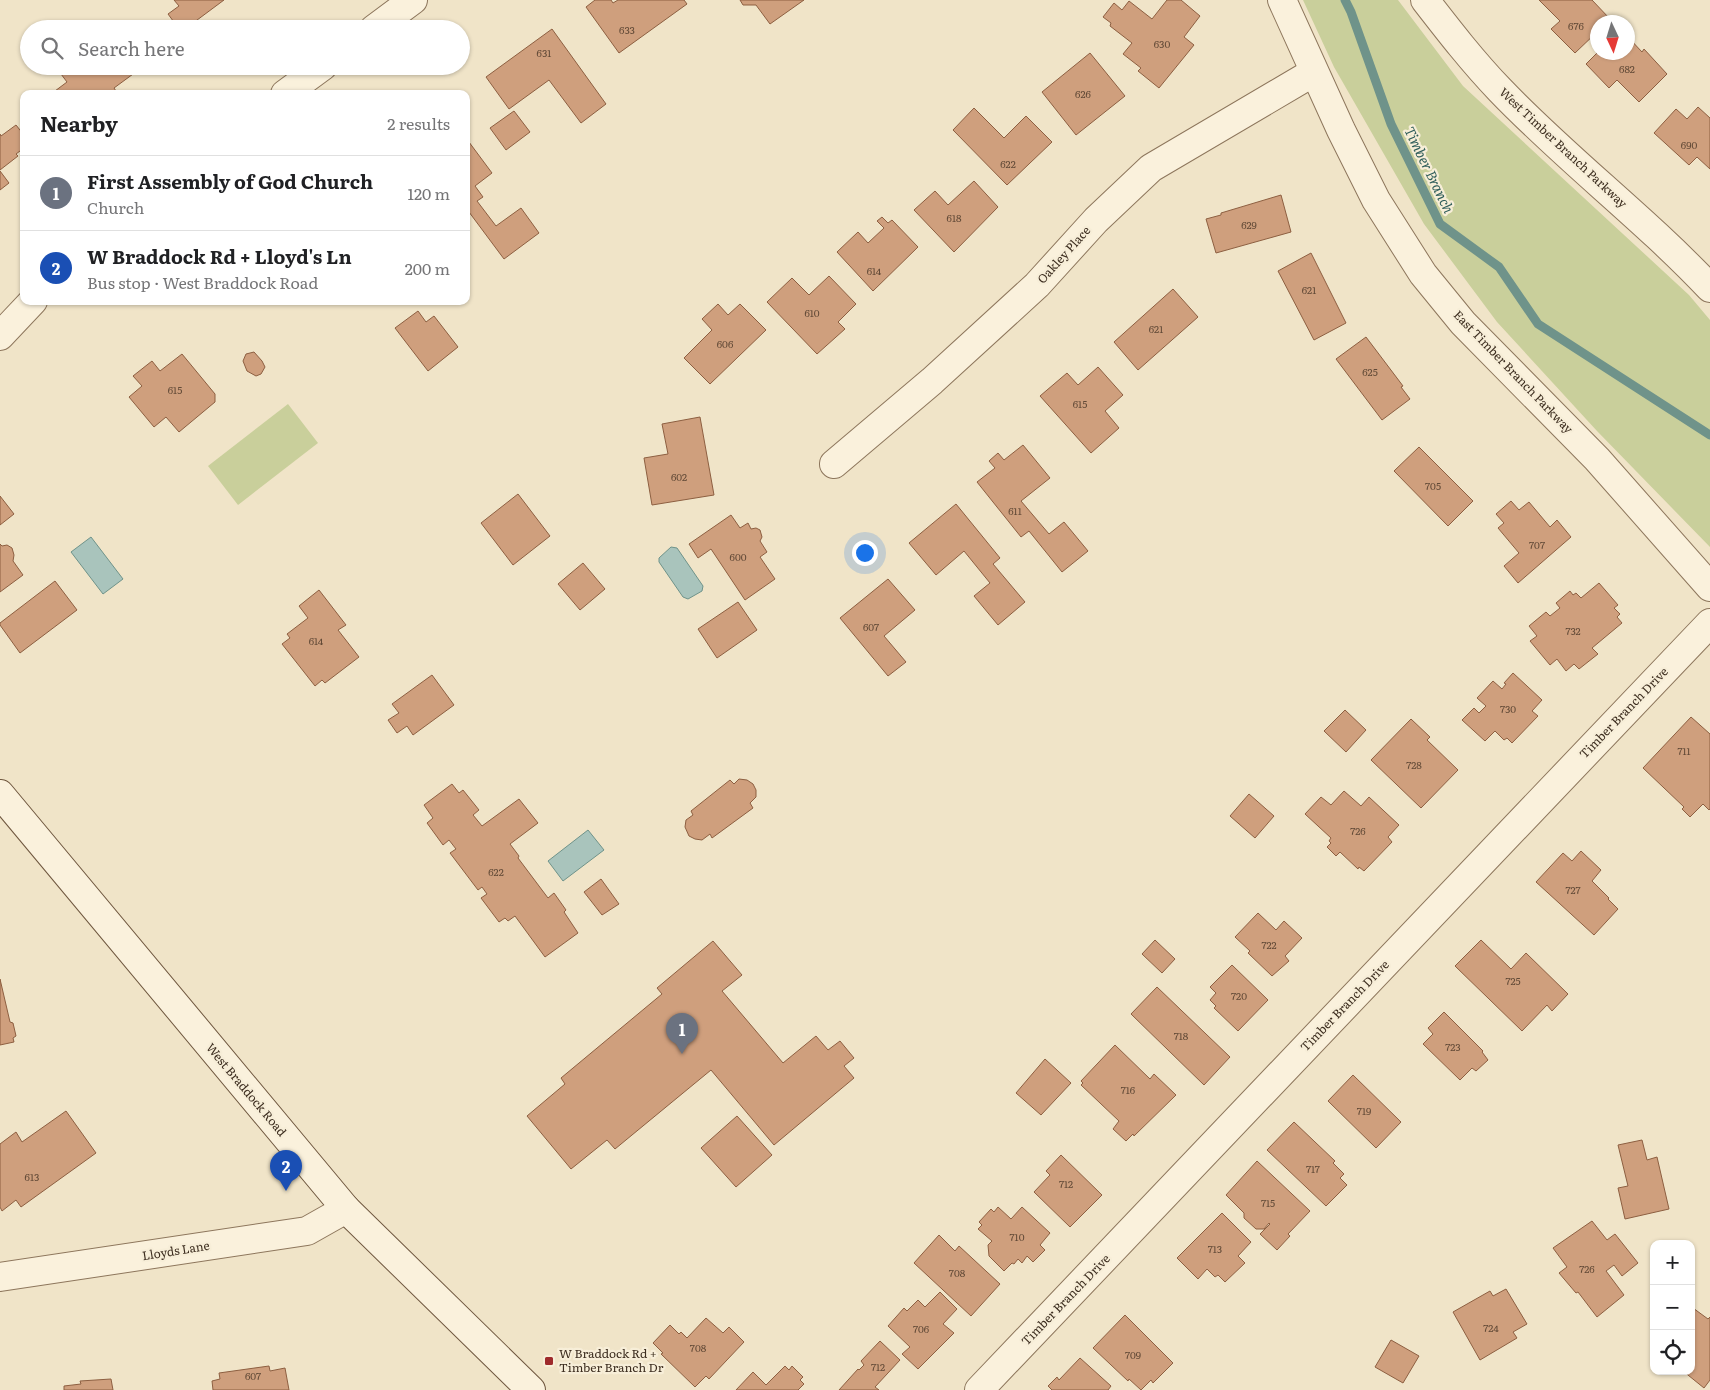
<!DOCTYPE html>
<meta charset="utf-8">
<style>
:root{--surface:#fff;--page:#f2f2f2;--text:#202124;--muted:#757577;--line:#e0e0e0;--accent:#9e2a2b}
body{margin:0;font-family:Literata,serif;background:var(--page);color:var(--text)}
.controls{position:absolute;right:15px;bottom:15px;display:grid;overflow:hidden;border-radius:10px;box-shadow:0 1px 4px #0004}
.controls button{width:45px;height:45px;display:grid;place-items:center;padding:0;border:0;border-bottom:1px solid var(--line);background:var(--surface);color:var(--text);font:25px sans-serif}
.compass{position:absolute;left:1590px;top:15px;width:45px;height:45px;border-radius:50%;background:var(--surface);box-shadow:0 1px 4px #0004;rotate:176deg}
.you{position:absolute;left:864px;top:552px;width:18px;height:18px;margin:-12px;border:4px solid #fff;border-radius:50%;background:#1a73e8;box-shadow:0 0 0 8px #1a73e833}
.badge{display:grid;place-items:center;width:32px;height:32px;border-radius:50%;background:var(--accent);color:#fff;font-size:16px;font-weight:700}
.pin{position:absolute;translate:-50% -41px;filter:drop-shadow(0 1px 2px #0008)}
.pin::after{content:'';position:absolute;top:26px;width:18px;height:15px;background:inherit;clip-path:polygon(0 0,100% 0,50% 100%)}
.list{margin:0;padding:0;list-style:none}
h2{display:flex;justify-content:space-between;align-items:center;height:65px;margin:0;padding:0 20px;font-size:21px}
h2 small{font-size:16px;font-weight:400;color:var(--muted)}
.list li{display:grid;grid-template-columns:32px 1fr auto;gap:15px;align-items:center;box-sizing:border-box;height:75px;padding:0 20px;border-top:1px solid var(--line)}
.list b{display:block;font-size:19px;white-space:nowrap}
.list p{margin:0;font-size:16px;white-space:nowrap;color:var(--muted)}
.list em{font-size:16px;font-style:normal;color:var(--muted)}
.icon{flex:none;width:28px;height:28px;fill:none;stroke:currentColor;stroke-width:2;stroke-linecap:round;stroke-linejoin:round}
.map{position:relative;flex:none;width:1710px;height:1390px;overflow:hidden}
.search{position:absolute;background:var(--surface);box-shadow:0 1px 4px #0004;left:20px;top:20px;width:450px;height:55px;display:flex;align-items:center;gap:12px;box-sizing:border-box;padding:0 18px;border-radius:28px;color:var(--muted);font-size:19px}
.panel{position:absolute;background:var(--surface);box-shadow:0 1px 4px #0004;left:20px;top:90px;width:450px;height:215px;border-radius:10px}
.map>svg:first-child{display:block}
.green{fill:#c9cf9b}
.water{fill:#a9c4bc;stroke:#6f938a}
.lines{fill:none;stroke-linecap:round;stroke-linejoin:round}
.stream{stroke:#6f938a;stroke-width:9}
.building{fill:#cf9f7d;stroke:#8d5f41}
.street-casing{stroke:#8d765c;stroke-width:30}
.secondary-casing{stroke:#6f573f;stroke-width:30}
.street{stroke:#faf1dc;stroke-width:28}
.secondary{stroke:#faf1dc;stroke-width:28}
.poi-dot{fill:#9e2a2b;stroke:#f7eed8;stroke-width:2}
.labels{text-anchor:middle;stroke-width:4.5;stroke-linejoin:round;paint-order:stroke}
.number-label{font-size:10px;fill:#624a37}
.street-label{font-size:12px;fill:#3d2e20;stroke:#f7eed8}
.poi-label{font-size:12px;fill:#3d2e20;stroke:#f7eed8;text-anchor:start}
.water-label{font-size:14px;font-style:italic;fill:#2f5d5a;stroke:#f7eed8}
</style>
<div class="map">
<svg width="1710" height="1390" viewBox="0 0 1710 1390">
<rect width="100%" height="100%" fill="#f0e4c8"/>
<g class="green">
<polygon points="1303,0 1398,0 1463,86 1689,295 1710,320 1710,547 1597,431 1497,322 1424,224 1334,67"/>
<polygon points="288,404 318,443 238,505 208,466"/>
</g>
<g class="water">
<polygon points="91,537 123,579 103,594 71,552"/>
<polygon points="671,547 677,548 703,586 702,591 688,599 683,597 659,562 659,558"/>
<polygon points="588,830 604,850 563,881 548,861"/>
</g>
<g class="lines">
<polyline class="stream" points="1345,0 1351,12 1391,124 1440,224 1499,267 1538,324 1710,435"/>
</g>
<g class="building">
<polygon points="174,0 224,0 185,29 179,29 168,14 179,6"/>
<polygon points="595,0 611,0 613,3 618,0 684,0 687,4 619,53 586,7"/>
<polygon points="740,0 804,0 770,24 756,5 743,5"/>
<polygon points="1167,0 1181,0 1200,16 1184,37 1194,45 1159,88 1138,71 1141,68 1123,54 1132,43 1110,26 1111,23 1103,17 1114,3 1122,10 1129,1 1152,19"/>
<polygon points="1539,0 1592,0 1610,19 1606,22 1598,22 1598,31 1575,53 1551,29 1560,21"/>
<polygon points="552,29 606,104 581,123 549,80 509,109 486,77"/>
<polygon points="1628,37 1642,52 1644,49 1667,74 1639,102 1617,80 1609,88 1586,64 1598,52 1628,52"/>
<polygon points="1090,53 1125,96 1076,135 1042,92"/>
<polygon points="64,66 144,66 114,88 118,94 51,94 67,82 61,74 67,70"/>
<polygon points="1698,107 1710,118 1710,169 1697,157 1689,165 1654,133 1676,109 1687,119"/>
<polygon points="974,108 1004,138 1026,116 1052,142 1007,185 953,130"/>
<polygon points="514,111 530,132 506,150 490,128"/>
<polygon points="16,125 24,135 24,148 16,154 18,156 0,170 0,134 1,136"/>
<polygon points="466,138 492,173 475,186 483,197 477,201 496,226 521,208 539,233 504,259 466,208"/>
<polygon points="0,171 9,183 0,190"/>
<polygon points="974,181 998,207 954,252 914,210 935,191 948,205"/>
<polygon points="1281,195 1291,232 1216,253 1206,219 1221,215 1221,213"/>
<polygon points="882,217 888,223 892,220 918,247 873,291 837,252 858,232 868,243 884,228 877,221"/>
<polygon points="1311,253 1346,323 1314,340 1278,271"/>
<polygon points="829,276 856,304 838,322 845,329 817,354 767,302 792,278 809,295"/>
<polygon points="1173,289 1198,317 1138,370 1114,342"/>
<polygon points="718,304 728,315 740,304 766,330 710,384 684,358 712,330 702,319"/>
<polygon points="418,311 426,322 434,316 458,347 428,371 395,328"/>
<polygon points="1366,337 1403,386 1401,387 1410,399 1382,420 1336,359"/>
<polygon points="254,352 262,361 265,367 261,374 256,376 247,371 243,361 246,354"/>
<polygon points="182,354 215,394 215,402 179,432 166,417 154,427 129,397 142,386 133,376 152,361 160,371"/>
<polygon points="1098,367 1123,395 1105,411 1119,428 1091,453 1040,396 1067,373 1078,385"/>
<polygon points="700,417 714,495 652,505 644,458 668,454 662,424"/>
<polygon points="1023,445 1050,478 1021,501 1049,534 1064,522 1088,551 1062,572 1029,531 1021,537 977,482 995,468 989,461 998,453 1004,460"/>
<polygon points="1419,447 1473,501 1448,526 1394,471"/>
<polygon points="518,494 550,536 513,565 481,523"/>
<polygon points="0,496 14,514 0,525"/>
<polygon points="1511,501 1519,510 1529,502 1550,527 1557,520 1571,537 1518,583 1504,566 1519,553 1498,528 1504,523 1496,514"/>
<polygon points="956,504 1000,558 993,564 1025,602 998,625 974,596 990,583 964,551 936,575 909,543"/>
<polygon points="731,515 740,528 748,523 751,529 756,528 760,530 762,537 760,541 767,552 760,557 775,579 745,600 711,549 698,558 689,544"/>
<polygon points="0,544 2,546 7,545 12,548 14,555 13,561 23,575 0,592"/>
<polygon points="583,563 605,589 580,610 558,584"/>
<polygon points="888,579 915,610 884,636 906,662 888,676 840,618"/>
<polygon points="55,581 77,610 20,653 0,625 0,623"/>
<polygon points="1599,583 1618,605 1614,608 1620,614 1617,617 1622,623 1592,648 1598,654 1579,669 1574,664 1566,671 1557,659 1550,665 1530,641 1537,636 1529,626 1546,612 1550,616 1560,608 1556,603 1570,591 1573,595 1576,593 1581,598"/>
<polygon points="319,590 346,625 338,630 359,657 325,683 322,680 315,686 282,644 290,638 287,634 308,618 299,606"/>
<polygon points="738,602 757,630 717,658 698,629"/>
<polygon points="1513,673 1542,700 1532,711 1538,716 1512,743 1507,738 1504,740 1495,731 1485,741 1462,720 1474,708 1479,713 1486,706 1477,698 1493,681 1502,689 1506,684 1504,683"/>
<polygon points="432,675 454,705 413,735 407,726 397,733 388,720 399,713 392,704"/>
<polygon points="1345,710 1366,730 1346,752 1324,731"/>
<polygon points="1691,717 1710,734 1710,809 1709,810 1703,804 1690,817 1682,809 1684,807 1643,768"/>
<polygon points="1411,719 1430,737 1427,740 1458,770 1421,808 1371,760"/>
<polygon points="739,779 747,780 753,784 756,790 756,797 750,803 753,808 712,838 710,834 702,840 695,839 689,836 685,827 686,820 693,815 691,811 730,780 734,784"/>
<polygon points="452,784 459,793 463,790 479,810 473,815 482,826 519,799 538,823 510,844 519,856 518,858 548,898 554,893 566,910 564,912 578,933 545,957 515,916 508,921 505,918 499,922 481,898 487,894 482,887 478,890 450,853 456,849 449,840 443,845 427,823 433,818 424,805"/>
<polygon points="1344,791 1361,806 1369,797 1399,825 1388,837 1392,842 1364,871 1359,867 1358,869 1340,852 1336,856 1327,847 1331,843 1329,841 1331,838 1305,814 1321,797 1331,805"/>
<polygon points="1249,794 1274,816 1255,838 1230,816"/>
<polygon points="1581,851 1601,870 1592,881 1609,898 1608,899 1618,909 1594,935 1536,882 1563,853 1572,861"/>
<polygon points="601,879 619,904 602,915 584,892"/>
<polygon points="1258,913 1276,930 1284,921 1302,938 1285,956 1289,961 1272,976 1248,953 1250,951 1235,937"/>
<polygon points="1155,940 1175,959 1162,973 1142,954"/>
<polygon points="1481,940 1511,969 1526,953 1568,994 1552,1011 1547,1005 1522,1031 1455,966"/>
<polygon points="713,941 742,975 722,991 783,1063 816,1036 828,1050 840,1041 854,1058 844,1066 854,1078 774,1145 711,1070 615,1149 607,1140 571,1169 527,1116 565,1084 561,1078 662,994 657,988"/>
<polygon points="1232,965 1268,1000 1238,1031 1214,1008 1216,1006 1210,1000 1216,993 1210,987"/>
<polygon points="0,979 10,1022 13,1023 16,1036 13,1038 14,1042 0,1045"/>
<polygon points="1157,987 1230,1057 1204,1085 1131,1014"/>
<polygon points="1444,1012 1483,1051 1482,1052 1488,1060 1476,1071 1472,1068 1460,1080 1423,1044 1433,1034 1428,1028"/>
<polygon points="1115,1045 1150,1079 1154,1074 1176,1095 1134,1136 1133,1134 1126,1141 1113,1129 1119,1121 1081,1085 1083,1083 1081,1081"/>
<polygon points="1045,1059 1071,1083 1041,1115 1016,1093"/>
<polygon points="1353,1075 1401,1122 1376,1148 1328,1101"/>
<polygon points="66,1111 96,1153 21,1207 16,1200 2,1211 0,1207 0,1144 16,1132 22,1142"/>
<polygon points="737,1116 772,1155 736,1187 701,1148"/>
<polygon points="1294,1122 1335,1161 1333,1163 1344,1174 1340,1178 1347,1185 1326,1206 1267,1150"/>
<polygon points="1642,1140 1647,1160 1657,1157 1669,1209 1625,1219 1618,1188 1628,1186 1618,1145"/>
<polygon points="1061,1155 1102,1195 1070,1227 1034,1192 1050,1175 1046,1171"/>
<polygon points="1257,1161 1310,1211 1288,1234 1290,1236 1277,1250 1260,1234 1270,1224 1269,1223 1264,1229 1256,1229 1244,1218 1244,1213 1226,1195"/>
<polygon points="998,1207 1011,1219 1022,1207 1050,1233 1040,1245 1045,1250 1033,1262 1027,1256 1022,1263 1018,1259 1014,1264 1012,1263 1004,1271 989,1256 988,1245 992,1241 978,1229 982,1225 979,1222 991,1209 994,1212"/>
<polygon points="1222,1213 1251,1242 1238,1256 1245,1263 1225,1282 1218,1275 1215,1277 1207,1269 1198,1279 1177,1258"/>
<polygon points="1592,1221 1607,1240 1615,1234 1638,1263 1622,1276 1614,1265 1606,1271 1624,1295 1597,1317 1578,1292 1576,1293 1559,1273 1567,1267 1553,1248"/>
<polygon points="939,1235 955,1251 959,1246 1000,1284 971,1316 914,1263"/>
<polygon points="1506,1289 1527,1324 1513,1332 1517,1338 1480,1360 1453,1312 1490,1291 1493,1296"/>
<polygon points="940,1292 957,1309 943,1324 954,1333 918,1369 902,1354 910,1347 888,1326 904,1308 907,1311 918,1300 925,1307"/>
<polygon points="1693,1308 1708,1319 1710,1317 1710,1380 1704,1388 1683,1371 1691,1371 1691,1310"/>
<polygon points="1125,1315 1173,1363 1153,1383 1151,1380 1141,1390 1129,1379 1128,1381 1093,1348"/>
<polygon points="706,1318 723,1333 729,1327 744,1342 709,1379 706,1376 695,1387 661,1354 663,1353 653,1343 670,1325 679,1334 681,1332 687,1338"/>
<polygon points="1391,1340 1419,1356 1403,1383 1375,1367"/>
<polygon points="880,1341 900,1360 875,1387 879,1390 839,1390 858,1369 859,1370 864,1365 861,1361"/>
<polygon points="1080,1358 1111,1386 1108,1390 1052,1390 1048,1386 1057,1377 1059,1380"/>
<polygon points="269,1366 270,1371 285,1368 289,1390 213,1390 212,1381 220,1379 219,1373"/>
<polygon points="785,1366 789,1370 792,1366 803,1377 800,1380 804,1384 798,1390 736,1390 753,1372 766,1385"/>
<polygon points="111,1379 113,1390 64,1390 64,1386 81,1384 80,1381"/>
</g>
<g class="lines">
<g class="street-casing">
<g id="street">
<polyline points="1282,0 1341,130 1376,200 1423,274 1463,323 1597,459 1710,587"/>
<path d="M1425 0C1449 31 1473 62 1500 90 1567 160 1644 218 1710 288"/>
<polyline points="374,29 413,0"/>
<polyline points="285,94 323,66"/>
<polyline points="0,336 33,301"/>
<polyline points="834,464 932,381 1037,285 1096,220 1151,168 1314,72"/>
<polyline points="0,1277 307,1231 346,1209"/>
<polyline points="979,1390 1710,623"/>
</g>
</g>
<g class="secondary-casing">
<polyline id="secondary" points="0,794 346,1209 531,1390"/>
</g>
<use href="#street" class="street"/>
<use href="#secondary" class="secondary"/>
</g>
<rect class="poi-dot" x="544" y="1356" width="10" height="10" rx="2.5"/>
<g class="labels">
<g class="number-label">
<text x="1576" y="30">676</text>
<text x="627" y="34">633</text>
<text x="1162" y="48">630</text>
<text x="544" y="57">631</text>
<text x="1627" y="73">682</text>
<text x="1083" y="98">626</text>
<text x="1689" y="149">690</text>
<text x="1008" y="168">622</text>
<text x="954" y="222">618</text>
<text x="1249" y="229">629</text>
<text x="874" y="275">614</text>
<text x="1309" y="294">621</text>
<text x="812" y="317">610</text>
<text x="1156" y="333">621</text>
<text x="725" y="348">606</text>
<text x="1370" y="376">625</text>
<text x="175" y="394">615</text>
<text x="1080" y="408">615</text>
<text x="679" y="481">602</text>
<text x="1433" y="490">705</text>
<text x="1015" y="515">611</text>
<text x="1537" y="549">707</text>
<text x="738" y="561">600</text>
<text x="871" y="631">607</text>
<text x="1573" y="635">732</text>
<text x="316" y="645">614</text>
<text x="1508" y="713">730</text>
<text x="1684" y="755">711</text>
<text x="1414" y="769">728</text>
<text x="1358" y="835">726</text>
<text x="496" y="876">622</text>
<text x="1573" y="894">727</text>
<text x="1269" y="949">722</text>
<text x="1513" y="985">725</text>
<text x="1239" y="1000">720</text>
<text x="1181" y="1040">718</text>
<text x="1453" y="1051">723</text>
<text x="1128" y="1094">716</text>
<text x="1364" y="1115">719</text>
<text x="1313" y="1173">717</text>
<text x="32" y="1181">613</text>
<text x="1066" y="1188">712</text>
<text x="1268" y="1207">715</text>
<text x="1017" y="1241">710</text>
<text x="1215" y="1253">713</text>
<text x="1587" y="1273">726</text>
<text x="957" y="1277">708</text>
<text x="1491" y="1332">724</text>
<text x="921" y="1333">706</text>
<text x="698" y="1352">708</text>
<text x="1133" y="1359">709</text>
<text x="878" y="1371">712</text>
<text x="253" y="1380">607</text>
</g>
<g class="street-label">
<text transform="translate(1563 148) rotate(43)" y="4">West Timber Branch Parkway</text>
<text transform="translate(1064 255) rotate(-48)" y="4">Oakley Place</text>
<text transform="translate(1513 372) rotate(46)" y="4">East Timber Branch Parkway</text>
<text transform="translate(1624 713) rotate(-46)" y="4">Timber Branch Drive</text>
<text transform="translate(1345 1006) rotate(-46)" y="4">Timber Branch Drive</text>
<text transform="translate(246 1090) rotate(50)" y="4">West Braddock Road</text>
<text transform="translate(176 1251) rotate(-9)" y="4">Lloyds Lane</text>
<text transform="translate(1066 1300) rotate(-46)" y="4">Timber Branch Drive</text>
</g>
<g class="poi-label">
<text x="559" y="1358">W Braddock Rd +<tspan x="559" dy="14">Timber Branch Dr</tspan></text>
</g>
<g class="water-label">
<text transform="translate(1429 170) rotate(64)" y="5">Timber Branch</text>
</g>
</g>
</svg>
<div class="controls">
<button>+</button>
<button>−</button>
<button><svg class="icon" aria-label="locate" viewBox="0 0 24 24"><circle cx="12" cy="12" r="6"/><path d="M12 2v4M12 18v4M2 12h4M18 12h4"/></svg></button>
</div>
<svg class="compass" viewBox="-18 -18 36 36"><path d="M0-13l5 13h-10z" fill="#e53935"/><path d="M0 13l5-13h-10z" fill="#757577"/></svg>
<div class="you"></div>
<div class="pin badge" style="left:682px;top:1054px;background:#6b7280">1</div>
<div class="pin badge" style="left:286px;top:1191px;background:#1a4fb4">2</div>
<div class="search"><svg class="icon" aria-label="search" viewBox="0 0 24 24"><circle cx="10" cy="10" r="6"/><path d="M15 15l6 6"/></svg>Search here</div>
<section class="panel">
<h2>Nearby<small>2 results</small></h2>
<ul class="list">
<li><span class="badge" style="background:#6b7280">1</span><div><b>First Assembly of God Church</b><p>Church</p></div><em>120 m</em></li>
<li><span class="badge" style="background:#1a4fb4">2</span><div><b>W Braddock Rd + Lloyd's Ln</b><p>Bus stop · West Braddock Road</p></div><em>200 m</em></li>
</ul>
</section>
</div>
